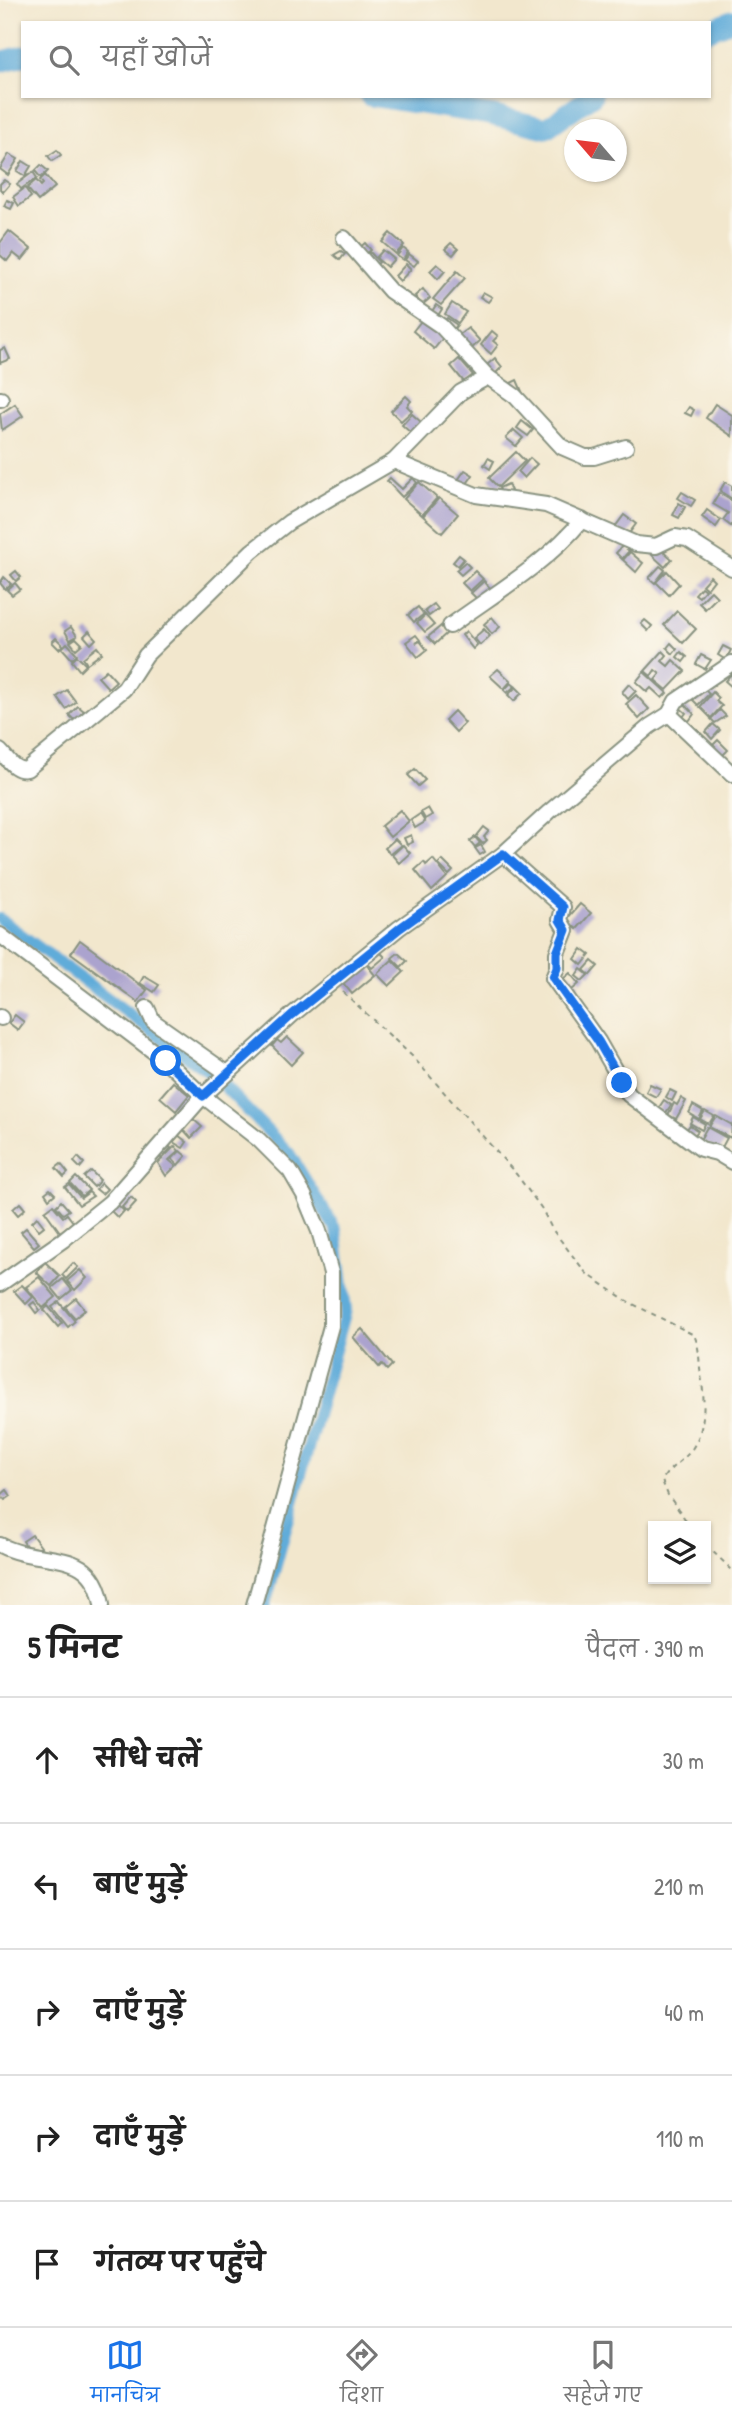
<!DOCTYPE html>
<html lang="hi">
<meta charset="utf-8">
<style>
:root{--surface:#fff;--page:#f6f6f6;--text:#222;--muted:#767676;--line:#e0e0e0;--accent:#1a73e8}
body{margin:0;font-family:"Patrick Hand","Playpen Sans Deva",sans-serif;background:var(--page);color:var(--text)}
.controls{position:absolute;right:21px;bottom:21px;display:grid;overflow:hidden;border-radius:0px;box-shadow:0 2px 5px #0004}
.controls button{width:63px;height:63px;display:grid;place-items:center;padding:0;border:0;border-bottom:2px solid var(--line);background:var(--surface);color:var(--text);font:35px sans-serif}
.compass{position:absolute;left:564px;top:119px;width:63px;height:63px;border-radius:50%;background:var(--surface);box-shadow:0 2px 5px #0004;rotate:298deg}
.stop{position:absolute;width:21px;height:21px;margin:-16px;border:5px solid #1a73e8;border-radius:50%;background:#fff}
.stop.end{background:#1a73e8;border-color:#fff;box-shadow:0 2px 7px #0008}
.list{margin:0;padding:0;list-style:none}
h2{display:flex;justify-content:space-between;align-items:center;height:91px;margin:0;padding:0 28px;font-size:30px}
h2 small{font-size:23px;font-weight:400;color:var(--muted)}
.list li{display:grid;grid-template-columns:46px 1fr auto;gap:21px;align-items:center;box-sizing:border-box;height:126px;padding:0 28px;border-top:2px solid var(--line)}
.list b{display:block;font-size:26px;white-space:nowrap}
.list em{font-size:23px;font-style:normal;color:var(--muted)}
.icon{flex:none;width:38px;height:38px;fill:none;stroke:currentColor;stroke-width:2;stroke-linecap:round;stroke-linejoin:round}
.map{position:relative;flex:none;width:732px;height:1605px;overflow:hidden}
.search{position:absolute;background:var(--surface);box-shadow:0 2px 5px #0004;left:21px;right:21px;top:21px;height:77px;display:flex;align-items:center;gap:18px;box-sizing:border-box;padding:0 24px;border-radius:0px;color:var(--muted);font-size:26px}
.sheet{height:721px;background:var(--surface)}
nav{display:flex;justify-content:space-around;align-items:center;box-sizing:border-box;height:98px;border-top:2px solid var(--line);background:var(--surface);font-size:19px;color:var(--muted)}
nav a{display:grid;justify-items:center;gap:4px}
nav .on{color:var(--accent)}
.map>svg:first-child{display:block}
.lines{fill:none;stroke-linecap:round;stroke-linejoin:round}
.canal{stroke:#60acd9;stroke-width:12}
.river{stroke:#60acd9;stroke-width:21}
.building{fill:#aba3ce}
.minor-casing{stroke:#889280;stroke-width:18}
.path{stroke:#889280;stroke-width:2;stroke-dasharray:5 5;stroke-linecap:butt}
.minor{stroke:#fff;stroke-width:14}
.route{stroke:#1a73e8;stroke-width:9}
</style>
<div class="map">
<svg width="732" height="1605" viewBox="0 0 732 1605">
<rect width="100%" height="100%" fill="#fbf7ec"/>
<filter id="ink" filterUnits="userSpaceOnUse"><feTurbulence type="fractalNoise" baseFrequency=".0143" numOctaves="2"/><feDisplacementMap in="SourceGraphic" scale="14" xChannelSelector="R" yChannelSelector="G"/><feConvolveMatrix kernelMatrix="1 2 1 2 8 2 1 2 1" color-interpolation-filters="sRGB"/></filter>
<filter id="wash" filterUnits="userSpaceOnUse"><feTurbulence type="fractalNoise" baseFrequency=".00686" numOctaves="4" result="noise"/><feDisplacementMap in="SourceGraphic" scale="28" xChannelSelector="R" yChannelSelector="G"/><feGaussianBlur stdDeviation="1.57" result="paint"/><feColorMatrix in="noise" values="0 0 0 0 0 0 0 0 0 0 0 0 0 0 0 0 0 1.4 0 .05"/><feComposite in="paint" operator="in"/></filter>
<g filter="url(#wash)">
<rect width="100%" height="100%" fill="#f2e7cd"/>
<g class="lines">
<polyline class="canal" points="0,919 215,1077 289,1153 336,1230 346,1310 265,1605"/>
<g class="river">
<polyline points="709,30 732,20"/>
<polyline points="0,62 23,56"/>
<polyline points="370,96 490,115 546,128 592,96"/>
</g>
</g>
<g id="blocks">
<g class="building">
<polygon points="57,150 61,155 52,161 48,156"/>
<polygon points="9,154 18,159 8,175 0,169"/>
<polygon points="23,161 31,166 25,176 17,171"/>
<polygon points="41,165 48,171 41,178 35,171"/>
<polygon points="33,172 37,178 21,189 17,184"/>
<polygon points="45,175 55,187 38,201 27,188 36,180 41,186 43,184 40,180"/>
<polygon points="4,180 10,184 3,192 0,189 0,184"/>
<polygon points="25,188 31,197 19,206 13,197"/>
<polygon points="7,200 14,203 11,209 4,206"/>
<polygon points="9,231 31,249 22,260 13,253 7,261 0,255 0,243"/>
<polygon points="390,233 404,245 396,254 382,242"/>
<polygon points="365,243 371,250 363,256 357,250"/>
<polygon points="451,243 458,249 453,255 445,249"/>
<polygon points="403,248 408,252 403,260 397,256"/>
<polygon points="383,250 394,259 387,267 376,258"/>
<polygon points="341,251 345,254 340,260 334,255"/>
<polygon points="370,252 379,262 374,268 364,258"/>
<polygon points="409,254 418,261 414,266 405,260"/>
<polygon points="406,264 411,269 400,281 395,276"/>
<polygon points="437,264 445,271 438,279 430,271"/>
<polygon points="457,271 465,278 441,305 433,299"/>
<polygon points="423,289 430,298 422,305 415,296"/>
<polygon points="483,292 492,297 488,302 480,297"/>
<polygon points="452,303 466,312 458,323 445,314"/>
<polygon points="436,305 442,309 437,317 431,313"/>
<polygon points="425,316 446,334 434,349 413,331"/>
<polygon points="447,318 457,325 453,330 443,323"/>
<polygon points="468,328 480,341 471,349 459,335"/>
<polygon points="492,331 498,336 493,341 498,345 491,354 481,345"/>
<polygon points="5,348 10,359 0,363 0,350"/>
<polygon points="495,358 502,367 495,374 487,365"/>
<polygon points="459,359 473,375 464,382 451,366"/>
<polygon points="517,380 524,396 518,399 511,383"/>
<polygon points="406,396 411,401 407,406 412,411 401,421 391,411"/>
<polygon points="15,404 23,416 2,430 0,414"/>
<polygon points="715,404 732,415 732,436 706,418"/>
<polygon points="689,407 694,410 691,416 685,413"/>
<polygon points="412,414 421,422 411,433 402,425"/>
<polygon points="522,421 533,430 528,436 517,428"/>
<polygon points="514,430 523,438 516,446 506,438"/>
<polygon points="516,452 525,461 498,487 489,478"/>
<polygon points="488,458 494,461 490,469 484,465"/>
<polygon points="530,458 537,464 524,478 518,472"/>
<polygon points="465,470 473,475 466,485 458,480"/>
<polygon points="390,478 402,489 413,478 417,483 402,497 387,481"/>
<polygon points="419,482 437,498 422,515 404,499"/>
<polygon points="725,482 732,486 732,499 720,491"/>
<polygon points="508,484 511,491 502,495 499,488"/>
<polygon points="682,492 695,500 691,506 678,498"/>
<polygon points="719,493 732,501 732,527 723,520 728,513 713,504"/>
<polygon points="439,498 458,514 442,533 423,516"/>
<polygon points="679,503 685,507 679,518 673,515"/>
<polygon points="707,510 721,520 716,527 702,517"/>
<polygon points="624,515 636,524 627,536 615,527"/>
<polygon points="623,545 629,551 622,559 616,553"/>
<polygon points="659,547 672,559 665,567 652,555"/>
<polygon points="630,552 643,563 636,572 623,560"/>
<polygon points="459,555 464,559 458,566 453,562"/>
<polygon points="465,562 470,567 461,575 456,570"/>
<polygon points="660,566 665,570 655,583 649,578"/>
<polygon points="16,571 21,577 16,581 11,575"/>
<polygon points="475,571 483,579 470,591 462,583"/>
<polygon points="667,571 679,584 669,595 656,582"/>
<polygon points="710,576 714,580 707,589 702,585"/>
<polygon points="4,577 11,584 5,589 0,583"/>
<polygon points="484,581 491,589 479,601 471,593"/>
<polygon points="15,583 20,589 12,595 7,590"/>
<polygon points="701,587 705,590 699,597 695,594"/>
<polygon points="711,591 717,597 705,609 699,603"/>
<polygon points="434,604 438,609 429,616 425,611"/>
<polygon points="418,607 424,614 414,622 408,615"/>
<polygon points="677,611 696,629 683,643 664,625"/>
<polygon points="425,615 434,625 425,632 417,623"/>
<polygon points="492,617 500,627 492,634 484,624"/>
<polygon points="645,620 652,626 648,631 641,624"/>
<polygon points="441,626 447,633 435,644 428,637"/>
<polygon points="71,627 77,636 70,640 65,631"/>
<polygon points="484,629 490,636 480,645 474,638"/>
<polygon points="89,631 96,639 91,644 84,636"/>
<polygon points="466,631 477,645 473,649 462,635"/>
<polygon points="416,635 420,640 416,643 420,641 427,650 418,657 406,642"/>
<polygon points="56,638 63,645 59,649 52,642"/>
<polygon points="76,638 82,644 76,649 70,642"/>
<polygon points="67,643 77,654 72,659 62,648"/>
<polygon points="671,643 677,649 673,654 667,648"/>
<polygon points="723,646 731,650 726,660 718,655"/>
<polygon points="97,647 102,653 87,664 83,658"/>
<polygon points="663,651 667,655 662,661 668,666 673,660 685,671 667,690 655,680 660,674 655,670 651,676 645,671"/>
<polygon points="681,652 687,657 683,662 677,657"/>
<polygon points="701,655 711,660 705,669 696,664"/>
<polygon points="77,656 86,665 80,671 72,661"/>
<polygon points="498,669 511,681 504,689 490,676"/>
<polygon points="106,670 116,681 108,688 98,677"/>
<polygon points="644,672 667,693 662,698 651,688 647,692 636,682"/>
<polygon points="732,673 732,687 725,681"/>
<polygon points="511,683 515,686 507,693 504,690"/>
<polygon points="629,684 636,691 628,699 622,692"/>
<polygon points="516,687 522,693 514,701 508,695"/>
<polygon points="704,689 709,694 698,705 693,700"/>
<polygon points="67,690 76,702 66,709 57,697"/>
<polygon points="713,692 719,698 716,701 722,706 711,718 700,707"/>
<polygon points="636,695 649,709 639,719 626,704"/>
<polygon points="683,702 694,714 689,721 683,717 686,713 679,707"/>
<polygon points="78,706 84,711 75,721 69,715"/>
<polygon points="720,710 726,716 715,723 711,719"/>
<polygon points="454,711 465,723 456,732 445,720"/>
<polygon points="713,724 720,730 712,739 706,732"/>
<polygon points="718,740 728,750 721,757 711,747"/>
<polygon points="415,769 425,780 418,786 408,775"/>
<polygon points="428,808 432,815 425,819 421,812"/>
<polygon points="400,810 409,821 390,837 381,826"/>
<polygon points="420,814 425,822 415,828 411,820"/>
<polygon points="484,827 489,831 484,837 487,840 483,844 476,837"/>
<polygon points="411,835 413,842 407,845 404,838"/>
<polygon points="475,837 480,843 475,847 470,841"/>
<polygon points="395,839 401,845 390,854 385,848"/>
<polygon points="403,845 410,853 399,863 392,855"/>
<polygon points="481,845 485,852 480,855 475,848"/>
<polygon points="433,859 447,877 432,891 415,870 424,862 426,865"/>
<polygon points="442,860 453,871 449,875 438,864"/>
<polygon points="580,904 591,913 577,929 566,920"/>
<polygon points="80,940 147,990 138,1002 71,953"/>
<polygon points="582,949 590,955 582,965 575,959"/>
<polygon points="381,953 385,957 372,968 368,964"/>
<polygon points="398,953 407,961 401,967 392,958"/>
<polygon points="392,960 404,972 389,986 377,974"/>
<polygon points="592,961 598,966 590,975 584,970"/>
<polygon points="366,964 375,975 352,994 343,983"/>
<polygon points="581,969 588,975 582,981 576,976"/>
<polygon points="570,973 579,984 572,990 563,979"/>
<polygon points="144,976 159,985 154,992 140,983"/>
<polygon points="15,1015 24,1022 18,1030 9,1023"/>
<polygon points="287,1037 303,1052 291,1065 272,1046 277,1040 281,1043"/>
<polygon points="173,1082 189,1095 176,1111 160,1097"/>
<polygon points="650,1084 661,1089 656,1097 646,1092"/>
<polygon points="670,1090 676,1093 672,1101 666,1097"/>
<polygon points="681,1098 686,1101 676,1119 668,1115 674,1103 677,1105"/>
<polygon points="664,1100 671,1105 665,1114 658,1109"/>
<polygon points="693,1105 703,1111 699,1119 689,1113"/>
<polygon points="705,1111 714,1116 709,1124 700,1119"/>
<polygon points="716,1116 732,1125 731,1138 709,1127"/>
<polygon points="693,1117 705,1124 702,1130 690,1123"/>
<polygon points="192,1118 202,1127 191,1138 182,1128"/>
<polygon points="690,1125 698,1131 693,1137 685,1131"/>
<polygon points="707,1127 727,1138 720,1151 700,1140"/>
<polygon points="178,1135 187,1142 183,1148 173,1142"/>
<polygon points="168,1145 171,1148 162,1159 159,1156"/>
<polygon points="175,1146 179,1151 169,1160 176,1166 166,1176 158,1163"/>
<polygon points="180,1151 186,1156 178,1165 172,1159"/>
<polygon points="78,1157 84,1163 80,1168 74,1162"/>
<polygon points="61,1164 68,1173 64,1177 56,1168"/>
<polygon points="91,1171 100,1180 94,1187 84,1177"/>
<polygon points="76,1177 89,1190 82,1196 70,1183"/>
<polygon points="101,1183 107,1189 102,1194 96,1189"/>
<polygon points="69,1184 81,1198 89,1192 93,1196 79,1205 65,1187"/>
<polygon points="50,1189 55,1194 49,1199 45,1193"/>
<polygon points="131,1197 136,1202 127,1212 122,1207"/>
<polygon points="61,1201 69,1210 63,1214 56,1206"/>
<polygon points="20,1203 25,1209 18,1215 13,1209"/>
<polygon points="116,1203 124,1211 118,1218 110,1210"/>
<polygon points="53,1205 63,1217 67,1214 73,1222 60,1232 45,1211"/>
<polygon points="37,1217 44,1226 39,1230 32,1222"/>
<polygon points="26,1228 39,1243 34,1247 21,1232"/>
<polygon points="45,1262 60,1276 51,1286 36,1272"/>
<polygon points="73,1263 78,1267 66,1279 62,1275"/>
<polygon points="80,1270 87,1278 75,1290 67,1281"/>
<polygon points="39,1277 56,1297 43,1308 26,1287"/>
<polygon points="63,1279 72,1290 61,1299 52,1288"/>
<polygon points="22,1285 33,1297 26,1304 14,1291"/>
<polygon points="76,1298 85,1310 75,1318 65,1307"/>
<polygon points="34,1302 40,1310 36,1313 30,1305"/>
<polygon points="59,1302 75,1321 68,1327 52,1307"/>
<polygon points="48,1306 62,1323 58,1327 44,1310"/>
<polygon points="362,1329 392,1365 387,1370 382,1364 379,1367 353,1337"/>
<polygon points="7,1490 11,1496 5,1500 1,1495"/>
<polygon points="32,1535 41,1547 31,1554 23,1541"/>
</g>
</g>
</g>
<g filter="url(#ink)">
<use href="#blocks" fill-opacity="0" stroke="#889280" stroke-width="2"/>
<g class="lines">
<g class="minor-casing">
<g id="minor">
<polyline points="344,238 390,291 441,326 488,377 515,396 562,447 585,457 594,457 626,447"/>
<polyline points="0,399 1,399"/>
<polyline points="394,461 461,392 488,377"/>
<path d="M450 626C495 593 546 564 582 520"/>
<polyline points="669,714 732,774"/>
<path d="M0 751C8 759 15 772 27 769L124 689 146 655 252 551 289 522 394 461 476 495 546 505 636 544 656 546 675 537 687 539 732 568"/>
<polyline points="503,854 563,907 560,920 566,930 557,953 557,968 553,978 598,1041 629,1095 701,1149 717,1153 732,1162"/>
<polyline points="0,935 166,1061 203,1096 259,1140 290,1171 304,1195 319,1231 331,1273 331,1326 254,1605"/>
<polyline points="147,1008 153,1021 227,1073"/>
<polyline points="0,1017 1,1018"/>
<polyline points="0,1284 63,1240 110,1202 203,1096 292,1015 399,928 503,854 549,812 650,726 669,714 676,701 732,663"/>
<path d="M0 1545C41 1567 93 1544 102 1605"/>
</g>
</g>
<g class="path">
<path d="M343 992 412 1056 517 1175 542 1209 552 1229 586 1273 627 1301 694 1335C699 1345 699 1357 700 1368 704 1394 708 1425 692 1449 684 1461 668 1467 662 1481L668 1495 690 1526"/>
<polyline points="706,1545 732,1570"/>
</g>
<use href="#minor" class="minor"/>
</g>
</g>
<g class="lines" filter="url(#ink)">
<polyline class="route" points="166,1061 203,1096 292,1015 400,928 503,854 563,907 560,920 566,930 557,953 557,968 553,978 598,1041 622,1083"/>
</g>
</svg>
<div class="controls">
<button><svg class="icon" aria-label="layers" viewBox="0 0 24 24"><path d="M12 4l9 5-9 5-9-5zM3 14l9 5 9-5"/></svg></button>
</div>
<svg class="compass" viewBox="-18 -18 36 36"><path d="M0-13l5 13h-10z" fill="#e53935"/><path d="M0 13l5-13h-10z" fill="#767676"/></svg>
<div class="stop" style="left:166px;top:1061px"></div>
<div class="stop end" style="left:622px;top:1083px"></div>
<div class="search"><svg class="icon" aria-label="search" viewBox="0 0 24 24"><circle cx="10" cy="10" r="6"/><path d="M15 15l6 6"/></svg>यहाँ खोजें</div>
</div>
<section class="sheet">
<h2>5 मिनट<small>पैदल · 390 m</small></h2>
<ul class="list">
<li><svg class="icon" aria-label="ahead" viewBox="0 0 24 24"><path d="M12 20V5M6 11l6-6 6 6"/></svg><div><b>सीधे चलें</b></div><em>30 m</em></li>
<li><svg class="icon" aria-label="left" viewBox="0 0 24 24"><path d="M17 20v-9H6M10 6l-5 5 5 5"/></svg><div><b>बाएँ मुड़ें</b></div><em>210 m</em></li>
<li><svg class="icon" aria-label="right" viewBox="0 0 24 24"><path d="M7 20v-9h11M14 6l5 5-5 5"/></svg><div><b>दाएँ मुड़ें</b></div><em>40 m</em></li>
<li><svg class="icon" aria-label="right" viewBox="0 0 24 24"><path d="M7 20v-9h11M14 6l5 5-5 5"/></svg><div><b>दाएँ मुड़ें</b></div><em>110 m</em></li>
<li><svg class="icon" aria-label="arrive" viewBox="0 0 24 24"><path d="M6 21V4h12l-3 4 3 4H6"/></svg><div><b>गंतव्य पर पहुँचे</b></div></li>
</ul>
</section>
<nav>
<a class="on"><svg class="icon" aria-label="map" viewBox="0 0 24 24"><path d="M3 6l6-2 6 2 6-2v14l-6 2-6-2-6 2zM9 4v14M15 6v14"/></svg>मानचित्र</a>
<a><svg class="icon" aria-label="directions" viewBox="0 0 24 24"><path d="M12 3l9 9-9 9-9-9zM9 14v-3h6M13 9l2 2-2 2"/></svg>दिशा</a>
<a><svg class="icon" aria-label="saved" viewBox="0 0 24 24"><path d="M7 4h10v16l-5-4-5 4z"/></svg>सहेजे गए</a>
</nav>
